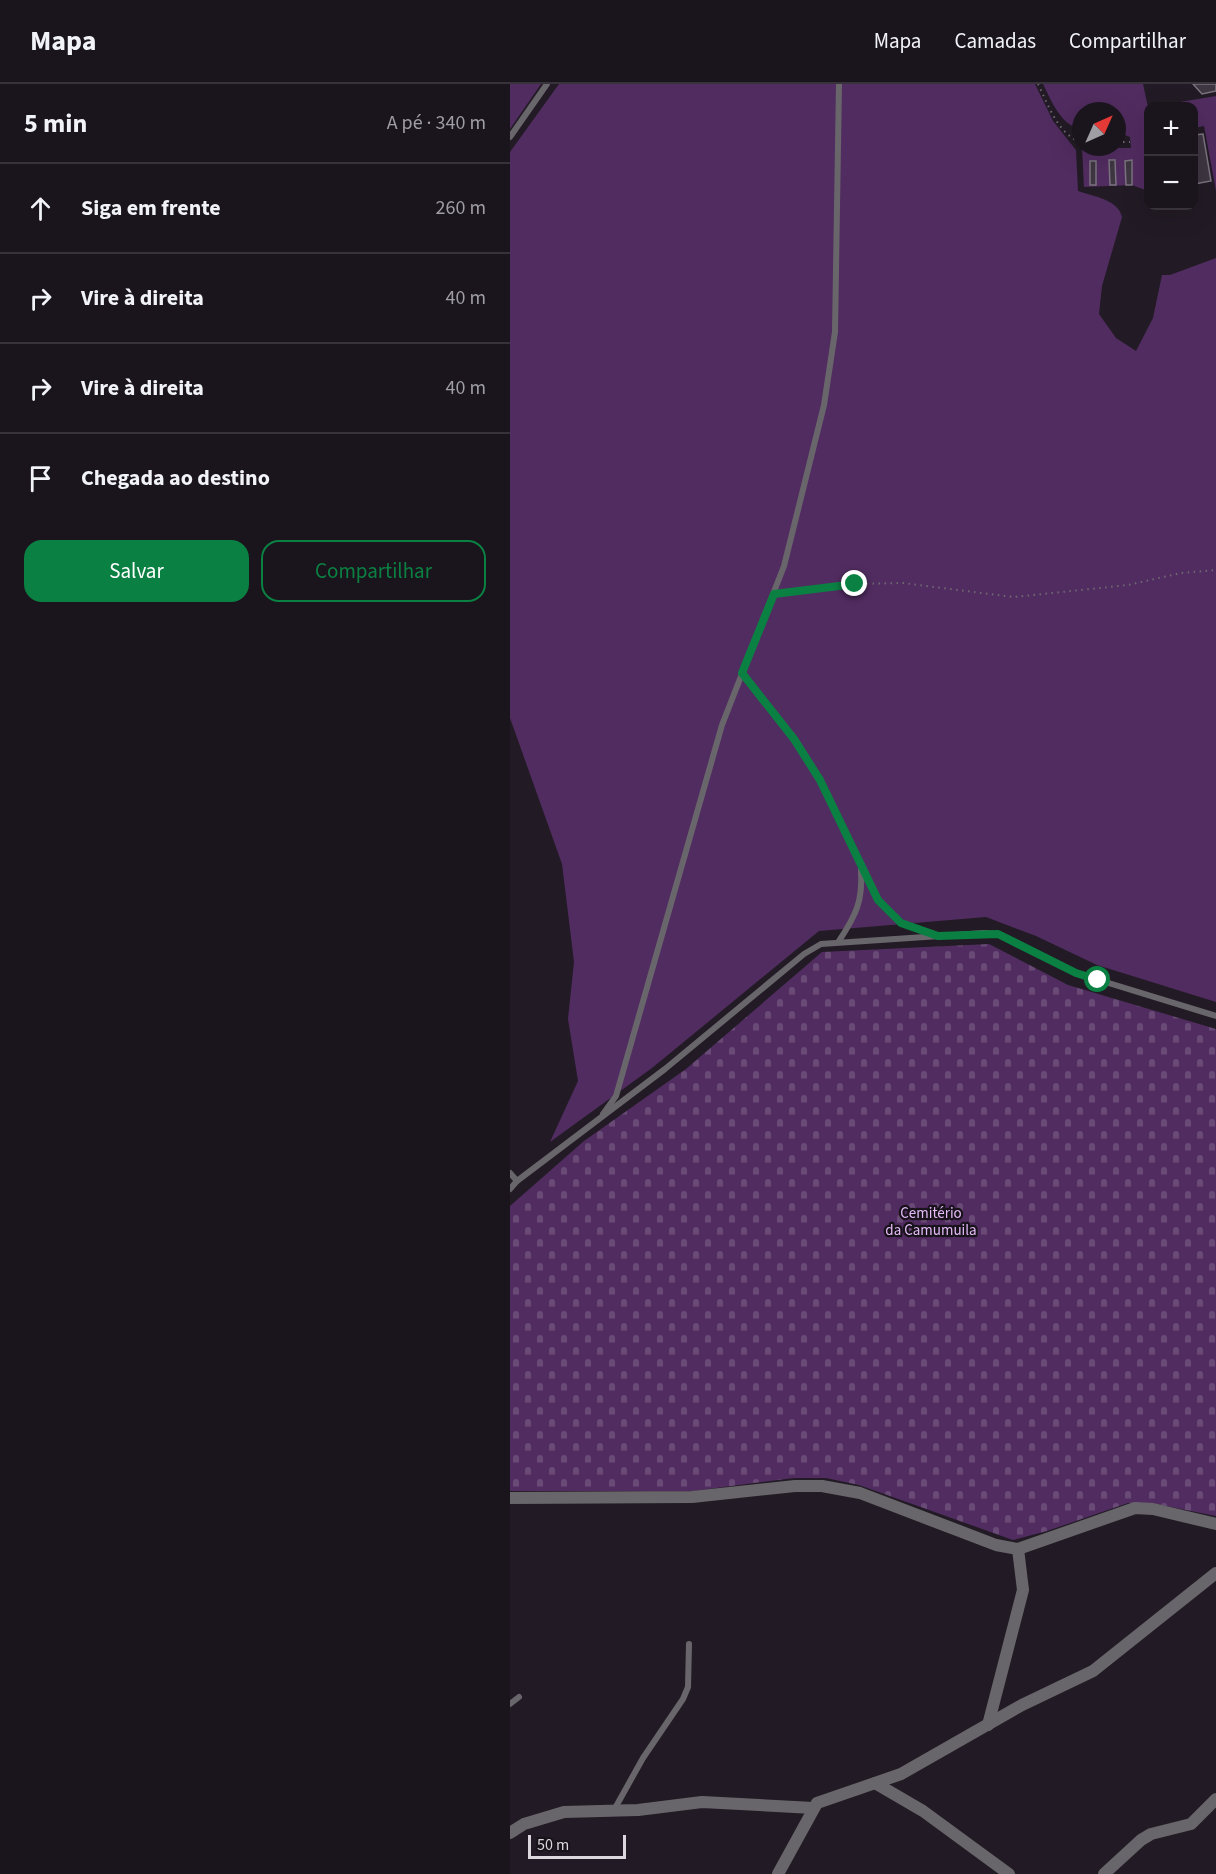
<!DOCTYPE html>
<html lang="pt">
<meta charset="utf-8">
<style>
:root{--surface:#1a141c;--page:#272129;--text:#f1f3f6;--muted:#9f9ea3;--line:#38333b;--accent:#0b8043}
body{margin:0;font-family:"Source Sans 3",sans-serif;background:var(--page);color:var(--text)}
.controls{position:absolute;right:18px;top:18px;display:grid;overflow:hidden;border-radius:12px;box-shadow:0 6px 24px #0002}
.controls button{width:54px;height:54px;display:grid;place-items:center;padding:0;border:0;border-bottom:2px solid var(--line);background:var(--surface);color:var(--text);font:30px sans-serif}
.compass{position:absolute;left:562px;top:18px;width:54px;height:54px;border-radius:50%;background:var(--surface);box-shadow:0 6px 24px #0002;rotate:45deg}
.scale{position:absolute;left:18px;bottom:15px;width:98px;box-sizing:border-box;padding-left:6px;border:3px solid #dcd7de;border-top:0;font-size:16px;line-height:21px;white-space:nowrap;color:#dcd7de;-webkit-text-stroke:4px #18121b;paint-order:stroke}
.stop{position:absolute;width:18px;height:18px;margin:-14px;border:4px solid #0b8043;border-radius:50%;background:#fff}
.stop.end{background:#0b8043;border-color:#fff;box-shadow:0 2px 6px #0008}
.list{margin:0;padding:0;list-style:none}
h2{display:flex;justify-content:space-between;align-items:center;height:78px;margin:0;padding:0 24px;font-size:26px}
h2 small{font-size:20px;font-weight:400;color:var(--muted)}
.list li{display:grid;grid-template-columns:39px 1fr auto;gap:18px;align-items:center;box-sizing:border-box;height:90px;padding:0 24px;border-top:2px solid var(--line)}
.list b{display:block;font-size:22px;white-space:nowrap}
.list em{font-size:20px;font-style:normal;color:var(--muted)}
.actions{display:flex;gap:12px;padding:18px 24px}
.actions a{flex:1;padding:14px 0;border:2px solid var(--accent);border-radius:18px;text-align:center;font-size:21px;color:var(--accent)}
.actions .main{background:var(--accent);color:#fff}
.icon{flex:none;width:33px;height:33px;fill:none;stroke:currentColor;stroke-width:2;stroke-linecap:round;stroke-linejoin:round}
.map{position:relative;flex:none;width:706px;height:1790px;overflow:hidden}
header{display:flex;align-items:center;gap:36px;box-sizing:border-box;height:84px;padding:0 30px;background:var(--surface);border-bottom:2px solid var(--line)}
header strong{font-size:28px}
nav{display:flex;gap:33px;margin-inline-start:auto;font-size:21px}
main{display:flex}
aside{flex:1;background:var(--surface)}
.map>svg:first-child{display:block}
.green{fill:#512c60}
.cemetery{fill:url(#cemetery-stones)}
.building{fill:#3e3641;stroke:#7a727e;stroke-width:1.5}
.lines{fill:none;stroke-linecap:round;stroke-linejoin:round}
.path{stroke:#6f6871;stroke-width:2;stroke-dasharray:1.5 4.5;stroke-linecap:butt}
.service{stroke:#69666b;stroke-width:6}
.minor{stroke:#69666b;stroke-width:12}
.route{stroke:#0b8043;stroke-width:8}
.labels{text-anchor:middle;stroke-width:4.5;stroke-linejoin:round;paint-order:stroke}
.park-label{font-size:15px;fill:#e5bbf8;stroke:#18121b}
</style>
<header>
<strong>Mapa</strong>
<nav><a>Mapa</a><a>Camadas</a><a>Compartilhar</a></nav>
</header>
<main>
<aside>
<h2>5 min<small>A pé · 340 m</small></h2>
<ul class="list">
<li><svg class="icon" aria-label="ahead" viewBox="0 0 24 24"><path d="M12 20V5M6 11l6-6 6 6"/></svg><div><b>Siga em frente</b></div><em>260 m</em></li>
<li><svg class="icon" aria-label="right" viewBox="0 0 24 24"><path d="M7 20v-9h11M14 6l5 5-5 5"/></svg><div><b>Vire à direita</b></div><em>40 m</em></li>
<li><svg class="icon" aria-label="right" viewBox="0 0 24 24"><path d="M7 20v-9h11M14 6l5 5-5 5"/></svg><div><b>Vire à direita</b></div><em>40 m</em></li>
<li><svg class="icon" aria-label="arrive" viewBox="0 0 24 24"><path d="M6 21V4h12l-3 4 3 4H6"/></svg><div><b>Chegada ao destino</b></div></li>
</ul>
<div class="actions"><a class="main">Salvar</a><a>Compartilhar</a></div>
</aside>
<div class="map">
<svg width="706" height="1790" viewBox="0 0 706 1790">
<defs>
<pattern id="cemetery-stones" width="16" height="16" patternUnits="userSpaceOnUse" patternTransform="scale(1.5)"><rect width="16" height="16" fill="#512c60"/><path d="M2 7V4a2 2 0 0 1 4 0v3zM10 15v-3a2 2 0 0 1 4 0v3z" fill="#694a76"/></pattern>
</defs>
<rect width="100%" height="100%" fill="#221b25"/>
<g class="green">
<polygon points="0,0 31,0 0,45"/>
<path d="M49 0H525L543 37 566 66 568 107C584 113 608 115 612 133L592 202 589 230 606 254 626 267 643 234 652 191H660L706 174V918L587 881 526 852 476 833 309 847 142 984 40 1058 68 997 58 935 64 878 52 780 0 634V68Z"/>
<path d="M533 0H633L638 23V107L622 101 574 103 572 64H621L620 53 607 48V27H571V45C551 42 541 16 533 0Z"/>
<polygon points="706,12 706,107 694,42 684,44 684,22 670,22 670,18"/>
</g>
<polygon class="cemetery" points="479,860 558,901 706,945 706,1432 641,1419 618,1419 537,1447 503,1456 349,1401 316,1394 284,1394 183,1407 0,1407 0,1122 74,1057 176,985 312,868"/>
<g class="building">
<polygon points="683,0 706,0 706,7 692,10"/>
<polygon points="693,50 701,97 684,100 684,51"/>
<polygon points="599,76 605,76 606,101 600,101"/>
<polygon points="622,76 622,101 616,101 615,77"/>
<rect x="580" y="77" width="6" height="24"/>
</g>
<g class="lines">
<g class="path">
<path d="M528 0C538 20 548 51 571 58"/>
<polyline points="607,58 620,58"/>
<polyline points="273,508 345,500 393,499 504,513 618,501 671,489 706,486"/>
</g>
<g class="service">
<polyline points="0,53 37,0"/>
<polyline points="232,589 284,655 310,696 368,816 391,839 424,850"/>
<path d="M329 857C346 831 353 817 351 786"/>
<polyline points="93,1030 106,1012 212,641 274,482 314,321 325,248 329,0"/>
<polyline points="0,1089 7,1097"/>
<polyline points="0,1105 7,1097 155,985 294,870 311,860 474,849 488,850 566,889 706,932"/>
<polyline points="0,1620 9,1613"/>
<polyline points="104,1726 133,1674 173,1615 178,1603 179,1560"/>
</g>
<g class="minor">
<polyline points="0,1414 182,1413 285,1402 312,1402 350,1409 486,1461 508,1465 625,1424 643,1425 706,1440"/>
<polyline points="478,1641 513,1506 508,1465"/>
<polyline points="365,1699 413,1727 499,1790"/>
<polyline points="0,1749 14,1740 54,1728 128,1726 192,1718 303,1724"/>
<polyline points="268,1790 307,1719 391,1690 512,1621 583,1587 706,1489"/>
<polyline points="594,1790 631,1756 641,1750 681,1740 706,1715"/>
</g>
</g>
<g class="lines">
<polyline class="route" points="345,500 264,510 232,589 284,655 310,696 368,816 391,839 428,852 488,850 566,889 588,896"/>
</g>
<g class="labels">
<g class="park-label">
<text x="421" y="1134">Cemitério<tspan x="421" dy="17">da Camumuila</tspan></text>
</g>
</g>
</svg>
<div class="controls">
<button>+</button>
<button>−</button>
</div>
<svg class="compass" viewBox="-18 -18 36 36"><path d="M0-13l5 13h-10z" fill="#e53935"/><path d="M0 13l5-13h-10z" fill="#9f9ea3"/></svg>
<div class="scale">50 m</div>
<div class="stop" style="left:588px;top:896px"></div>
<div class="stop end" style="left:345px;top:500px"></div>
</div>
</main>
